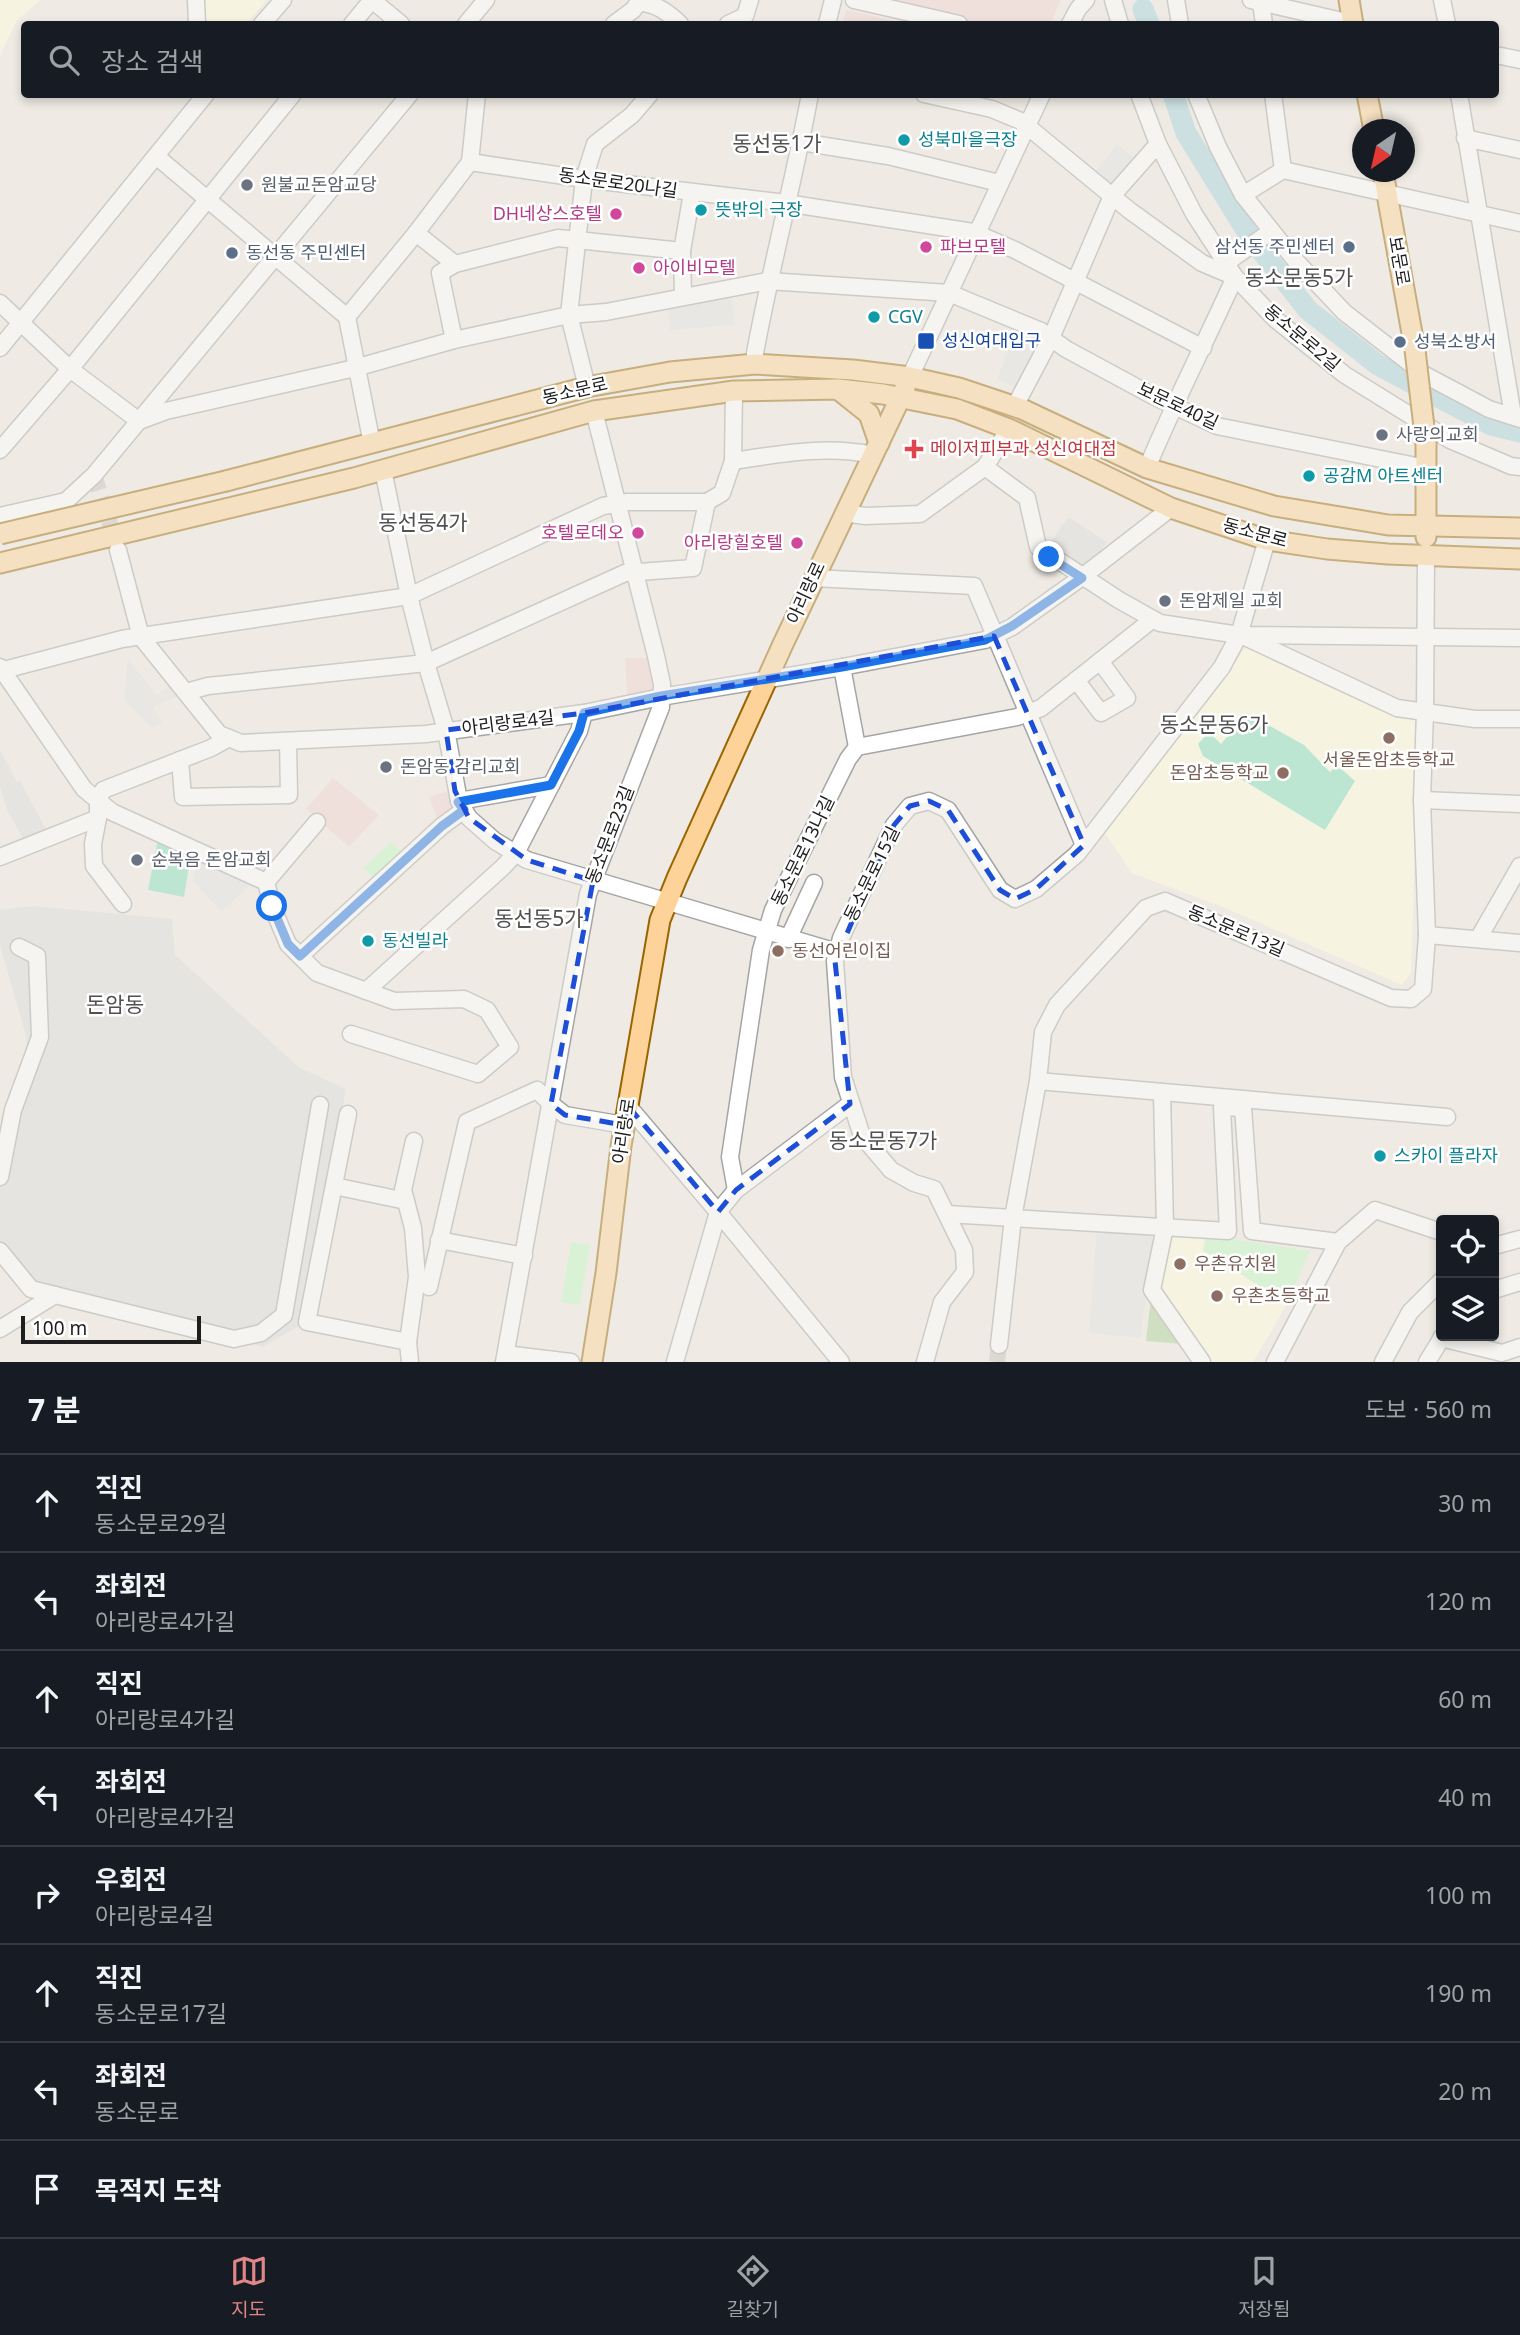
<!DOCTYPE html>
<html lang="ko">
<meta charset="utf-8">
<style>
:root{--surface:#171b24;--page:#242831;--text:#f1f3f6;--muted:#9ea1a6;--line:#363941;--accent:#e08687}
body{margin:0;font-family:"Noto Sans","Noto Sans KR",sans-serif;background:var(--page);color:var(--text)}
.controls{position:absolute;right:21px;bottom:21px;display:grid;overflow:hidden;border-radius:7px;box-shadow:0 4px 10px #0003}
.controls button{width:63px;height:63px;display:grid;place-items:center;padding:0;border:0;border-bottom:2px solid var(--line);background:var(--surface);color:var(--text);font:35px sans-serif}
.compass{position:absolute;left:1352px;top:119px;width:63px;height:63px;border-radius:50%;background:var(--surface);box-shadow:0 4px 10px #0003;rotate:214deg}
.scale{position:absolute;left:21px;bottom:18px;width:180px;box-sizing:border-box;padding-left:7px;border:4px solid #1e1e1e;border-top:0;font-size:19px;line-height:24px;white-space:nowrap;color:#1e1e1e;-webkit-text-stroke:5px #fff;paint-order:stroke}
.stop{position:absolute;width:21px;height:21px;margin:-16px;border:5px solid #1a73e8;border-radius:50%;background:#fff}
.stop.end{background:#1a73e8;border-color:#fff;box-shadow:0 2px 7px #0008}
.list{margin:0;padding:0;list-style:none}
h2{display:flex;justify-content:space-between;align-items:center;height:91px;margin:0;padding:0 28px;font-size:30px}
h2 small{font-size:23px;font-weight:400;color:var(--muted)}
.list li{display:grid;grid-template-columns:46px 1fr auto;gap:21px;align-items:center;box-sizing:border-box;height:98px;padding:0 28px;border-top:2px solid var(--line)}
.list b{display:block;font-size:26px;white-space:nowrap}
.list p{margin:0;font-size:23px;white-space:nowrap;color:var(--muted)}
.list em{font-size:23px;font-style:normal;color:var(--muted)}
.icon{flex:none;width:38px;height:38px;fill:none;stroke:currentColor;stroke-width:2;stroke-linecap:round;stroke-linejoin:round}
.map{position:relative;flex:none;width:1520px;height:1362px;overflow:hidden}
.search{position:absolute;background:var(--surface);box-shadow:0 4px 10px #0003;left:21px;right:21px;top:21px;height:77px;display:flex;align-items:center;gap:18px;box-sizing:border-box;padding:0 24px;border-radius:7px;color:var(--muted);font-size:26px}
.sheet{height:875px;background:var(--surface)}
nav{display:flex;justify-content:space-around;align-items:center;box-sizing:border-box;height:98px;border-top:2px solid var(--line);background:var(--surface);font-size:19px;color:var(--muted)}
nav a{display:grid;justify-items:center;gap:4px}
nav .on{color:var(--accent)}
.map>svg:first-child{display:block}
.residential{fill:#dcdbdb}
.commercial{fill:#f1d3d2}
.education{fill:#ffd}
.forest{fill:#a8d097}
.park{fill:#bffbc4}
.pitch{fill:#7fe1bb}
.parking{fill:#e2e2e2}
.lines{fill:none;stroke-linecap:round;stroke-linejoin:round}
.river{stroke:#a2d1de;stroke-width:21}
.minor-tunnel{stroke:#c5c2bc;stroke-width:16;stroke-dasharray:16 8;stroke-linecap:butt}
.minor-casing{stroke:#a5a5a5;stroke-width:19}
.major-casing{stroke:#986500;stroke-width:23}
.minor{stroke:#fff;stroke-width:16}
.major{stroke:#fed399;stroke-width:19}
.major-bridge-casing{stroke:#986500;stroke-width:23;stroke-linecap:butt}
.major-bridge{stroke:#fed399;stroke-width:19}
.route{stroke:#1a73e8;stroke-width:9}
.marked{fill:none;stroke:#1d4ed8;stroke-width:5;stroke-dasharray:14 9;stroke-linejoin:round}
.culture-dot{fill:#0f9aa8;stroke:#fff;stroke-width:2.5}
.worship-dot{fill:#6b7280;stroke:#fff;stroke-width:2.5}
.hotel-dot{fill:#d1479c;stroke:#fff;stroke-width:2.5}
.service-dot{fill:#5c6f8a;stroke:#fff;stroke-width:2.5}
.transit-dot{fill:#1a4fb4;stroke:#fff;stroke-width:2.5}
.health-dot{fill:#e0444e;stroke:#fff;stroke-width:2.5}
.education-dot{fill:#8d6e63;stroke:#fff;stroke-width:2.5}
.labels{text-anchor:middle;stroke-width:5;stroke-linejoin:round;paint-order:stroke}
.culture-label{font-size:18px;fill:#0d838f;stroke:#fff;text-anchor:start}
.street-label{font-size:18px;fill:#1e1e1e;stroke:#fff}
.worship-label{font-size:18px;fill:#5b616d;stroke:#fff;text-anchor:start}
.hotel-label{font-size:18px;fill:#b23c85;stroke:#fff;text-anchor:end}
.service-label{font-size:18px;fill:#4e5e75;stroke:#fff;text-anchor:start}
.transit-label{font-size:18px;fill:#164399;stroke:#fff;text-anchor:start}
.health-label{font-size:18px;fill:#be3a42;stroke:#fff;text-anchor:start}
.education-label{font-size:18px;fill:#785e54;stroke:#fff;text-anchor:start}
.quarter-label{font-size:21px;fill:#515151;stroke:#fff}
</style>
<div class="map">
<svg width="1520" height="1362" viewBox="0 0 1520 1362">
<rect width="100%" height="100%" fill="#efebe4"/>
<g class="residential">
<polygon points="1068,517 1107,542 1096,558 1090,559 1084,567 1081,565 1079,567 1048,546"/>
<polygon points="0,750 17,782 20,781 46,829 24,840 7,810 0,786"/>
<polygon points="33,906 172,919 175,955 300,1068 346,1089 302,1324 263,1347 31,1289 0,1253 0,1165 27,1039 0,945 0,910"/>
</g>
<g class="commercial">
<polygon points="858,0 1061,0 1050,24 976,24"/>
<polygon points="846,10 862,13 907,24 842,24"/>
<polygon points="625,658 655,658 661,697 628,704"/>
<polygon points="333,778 379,815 349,847 306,809"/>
<polygon points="453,790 462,810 440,826 429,797"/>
</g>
<g class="education">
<polygon points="0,0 41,0 17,20 0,56"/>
<polygon points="205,0 266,0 246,24 205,24"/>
<polygon points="1248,645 1419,716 1411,972 1402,985 1223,907 1132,873 1103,830"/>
<polygon points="1167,1230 1206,1235 1204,1251 1287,1304 1253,1362 1211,1362 1205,1358 1154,1289"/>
</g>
<polygon class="forest" points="1151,1298 1183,1344 1146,1341"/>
<g class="park">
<polygon points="391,842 407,857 377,883 364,867"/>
<polygon points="1206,1235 1310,1251 1287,1304 1203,1250"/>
<polygon points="571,1242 590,1245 580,1305 561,1302"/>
</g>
<g class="pitch">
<polygon points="1247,713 1304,745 1330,772 1337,765 1355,781 1325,830 1203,756 1198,744 1209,732 1221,744"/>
<polygon points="158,839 191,853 184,897 148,890"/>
</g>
<g class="parking">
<polygon points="1117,144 1134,158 1111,187 1094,173"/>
<polygon points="731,289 735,325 670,330 667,301"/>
<polygon points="1012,342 1038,354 1021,390 997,379"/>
<polygon points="128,659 156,695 172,684 181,695 153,707 162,722 152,728 124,699"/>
<polygon points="198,852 258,878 221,912 193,881"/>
<polygon points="1097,1228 1153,1233 1141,1338 1089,1333"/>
</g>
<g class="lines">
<g class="river">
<polyline points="1143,9 1149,24"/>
<polyline points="1173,94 1186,133 1249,235 1308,310 1378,365 1491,425 1520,432"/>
</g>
<g class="minor-tunnel">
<polyline points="94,475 117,546"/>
<polyline points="997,1362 999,1345"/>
</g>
<g class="minor-casing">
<g id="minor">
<polyline points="196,0 197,24"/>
<polyline points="854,0 959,24"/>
<polyline points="1113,0 1120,24"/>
<polyline points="1176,0 1180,24"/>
<polyline points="1251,0 1355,24"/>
<polyline points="1442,0 1447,24"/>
<polyline points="1261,2 1264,24"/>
<path d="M638 3C655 2 669 13 680 24"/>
<polyline points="262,24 283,0"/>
<polyline points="352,24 372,0 401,24"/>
<polyline points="466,24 486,0"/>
<polyline points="614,24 633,10 638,3 638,0"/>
<polyline points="728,24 745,16 750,0"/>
<polyline points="827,24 833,0"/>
<polyline points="1070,24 1078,9 1086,0"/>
<polyline points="1496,55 1520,60"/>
<polyline points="924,94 992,109 1023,122"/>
<polyline points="1139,94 1158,144 1194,214 1235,277 1275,319 1345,375 1450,440 1511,466 1520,467"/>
<polyline points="1196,94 1218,147 1243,195 1295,260 1344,312 1425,375 1489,409 1520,419"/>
<polyline points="1273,94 1283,170"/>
<polyline points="1459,94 1513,416"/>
<path d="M1027 126 1129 210 1202 263 1235 277C1206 341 1174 403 1147 468"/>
<polyline points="1465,138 1520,150"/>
<polyline points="801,142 888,156 995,182"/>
<polyline points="156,156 347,317 372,444"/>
<polyline points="470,162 584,179 786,203 973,232"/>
<polyline points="1243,195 1283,170 1520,223"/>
<polyline points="416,233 455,264 558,238 682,251"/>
<polyline points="978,234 1015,250 1203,348"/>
<polyline points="1226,263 1270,232"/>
<polyline points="683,296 682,251 692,193"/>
<polyline points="0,303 70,369 139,421 166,411 355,368 454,340 569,315 606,312 768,281 949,293 1041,331 1066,349 1153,396 1217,426 1426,468"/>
<polyline points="347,317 416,233 470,162 477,94"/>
<polyline points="454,340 440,273 455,264"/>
<polyline points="0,348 206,94"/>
<path d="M755 364V353C771 266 794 181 810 94"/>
<polyline points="910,377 1042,94"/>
<polyline points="587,387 569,315 584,179 595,144 632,115 650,94"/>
<polyline points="1015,406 1051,338 1112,196 1158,144"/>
<polyline points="1009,429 985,467 1027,498 1038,547 1119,600 1160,623 1239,635 1520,638"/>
<polyline points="0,450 70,369 293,94"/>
<path d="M733 461C780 454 826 445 873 455"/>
<polyline points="383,470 409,596 426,663 446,730 459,801 469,818 495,841 527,860 837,952"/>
<polyline points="844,513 865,516 920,514 985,467"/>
<polyline points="0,516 66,501 94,475 410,94"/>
<polyline points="118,550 141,637 219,734 241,743 426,734 584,713 661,697 842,667 985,640 1012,627 1082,577 1171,508"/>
<polyline points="813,578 974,586 1084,845"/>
<polyline points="1245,637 1397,708 1475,719 1520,719"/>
<polyline points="0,667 84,789 112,812 266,882 272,906 288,944 317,973 394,1001 464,999 487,1010 510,1047 478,1074 351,1034"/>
<polyline points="842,667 857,747"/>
<polyline points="0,671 122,639 409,596 603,506 628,502 707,502"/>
<polyline points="1076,680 1101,713 1127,698 1100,661"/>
<polyline points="186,692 208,686 426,663 625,573 693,568 707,502 722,493 733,461 734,391"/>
<polyline points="180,760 183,797 289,795 288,741"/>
<polyline points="1422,800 1520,804"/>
<polyline points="459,801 551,785"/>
<polyline points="98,818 93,844 94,866 123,904"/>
<polyline points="0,857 98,818 98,801 103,790 211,748 229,738"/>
<polyline points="266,882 317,822"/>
<polyline points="1427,935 1520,943"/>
<polyline points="788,939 814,883"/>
<polyline points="1478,939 1520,866"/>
<polyline points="300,956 442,826 464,810"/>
<polyline points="366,991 503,867 516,853 579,731 584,713"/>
<polyline points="1038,1081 1447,1117"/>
<polyline points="1162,1092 1165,1227 1152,1290 1202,1362"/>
<polyline points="628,1106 718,1212 841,1362"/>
<polyline points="348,1114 307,1322 408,1342"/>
<polyline points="0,1177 13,1110 40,1037 37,956 19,947"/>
<polyline points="334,1186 406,1201"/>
<polyline points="736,1190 730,1157 761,950 773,910 848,759 857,747 1017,717 1041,708 1153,619"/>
<polyline points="947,1214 1228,1231 1222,1107 1243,1108 1252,1231 1338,1242"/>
<polyline points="439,1240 524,1256"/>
<polyline points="1494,1246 1520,1239"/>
<polyline points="0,1251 31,1289 55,1295"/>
<polyline points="429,1287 467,1122 537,1090 551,1104 565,1115 624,1125"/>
<polyline points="1494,1290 1520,1282"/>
<polyline points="0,1329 55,1295 234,1339 261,1333 284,1315 320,1105"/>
<polyline points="1441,1338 1502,1353 1520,1347"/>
<polyline points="999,1345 1013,1218 1038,1081 1043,1032 1057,1005 1146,908 1165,901 1391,998 1411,999 1423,989 1427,935 1422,800 1425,712 1426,554"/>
<polyline points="506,1354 571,1362"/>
<polyline points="410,1362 408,1342 417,1277 413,1228 403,1190 414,1141"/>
<polyline points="504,1362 588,894 661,707 662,684 656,656 594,411"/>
<polyline points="675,1362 718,1212 736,1190 850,1104"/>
<polyline points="925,1362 942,1302 965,1272 964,1250 934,1189 914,1183 891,1170 862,1136 843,1077 835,961 841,938 894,825 910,806 929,801 948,810 1000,890 1015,899 1036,889 1077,854 1222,667 1239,635 1267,540"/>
<polyline points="1275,1362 1338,1242 1375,1210 1441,1232"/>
<polyline points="1383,1362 1410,1312 1441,1281"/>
<polyline points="1427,1362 1443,1336"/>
</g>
</g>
<g class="major-casing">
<g id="major">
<polyline points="1349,0 1353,24"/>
<polyline points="1367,94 1374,130"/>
<polyline points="1383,172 1415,350"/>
<polyline points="839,390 869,414 879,443"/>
<polyline points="226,481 587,387 670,372 755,364 853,370 910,377 959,388 1022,409 1147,468 1274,506 1388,525 1520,528"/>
<polyline points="1426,537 1426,444"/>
<polyline points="0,563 354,478 594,411 734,391 838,389 883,394 957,409 1009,429 1171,508 1267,540 1327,549 1388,554 1520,559"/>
<polyline points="592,1362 606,1273 621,1146 660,920 677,878 783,644 905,388"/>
</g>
</g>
<use href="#minor" class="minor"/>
<use href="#major" class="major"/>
<g class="major-bridge-casing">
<g id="major-bridge">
<polyline points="1415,350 1426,444"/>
<polyline points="0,534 226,481"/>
</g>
</g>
<use href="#major-bridge" class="major-bridge"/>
</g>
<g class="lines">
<polyline class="route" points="272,906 288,944 300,956 442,826 464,810 458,802 551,785 579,731 584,713 661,696 842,667 985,640 1012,626 1082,578 1049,557"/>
</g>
<path d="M0 0H1520V1362H0ZM994 636 1084 845 1036 889 1015 899 1000 890 948 810 929 801 910 806 894 825 835 961 850 1104 736 1190 718 1212 628 1106 624 1125 565 1115 551 1104 593 881 527 860 469 818 455 791 446 730 584 713Z" fill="#efebe4" fill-opacity=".55" fill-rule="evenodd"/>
<path class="marked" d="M994 636 1084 845 1036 889 1015 899 1000 890 948 810 929 801 910 806 894 825 835 961 850 1104 736 1190 718 1212 628 1106 624 1125 565 1115 551 1104 593 881 527 860 469 818 455 791 446 730 584 713Z"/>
<g class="culture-dot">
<circle cx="904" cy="140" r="7"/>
<circle cx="701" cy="210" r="7"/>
<circle cx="874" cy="317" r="7"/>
<circle cx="1309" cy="476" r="7"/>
<circle cx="368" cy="941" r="7"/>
<circle cx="1380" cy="1156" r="7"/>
</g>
<g class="worship-dot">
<circle cx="247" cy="185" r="7"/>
<circle cx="1382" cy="435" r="7"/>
<circle cx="1165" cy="601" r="7"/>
<circle cx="386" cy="767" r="7"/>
<circle cx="137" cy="860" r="7"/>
</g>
<g class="hotel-dot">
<circle cx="616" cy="214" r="7"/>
<circle cx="926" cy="247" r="7"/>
<circle cx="639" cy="268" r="7"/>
<circle cx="638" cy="533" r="7"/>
<circle cx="797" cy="543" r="7"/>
</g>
<g class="service-dot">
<circle cx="1349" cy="247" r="7"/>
<circle cx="232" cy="253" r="7"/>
<circle cx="1400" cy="342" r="7"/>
</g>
<rect class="transit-dot" x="917" y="332" width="18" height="18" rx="3.5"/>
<path class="health-dot" d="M910.5 438.5h7v7h7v7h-7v7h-7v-7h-7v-7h7z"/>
<g class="education-dot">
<circle cx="1389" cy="738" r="7"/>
<circle cx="1283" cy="773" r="7"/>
<circle cx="778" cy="951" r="7"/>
<circle cx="1180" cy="1264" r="7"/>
<circle cx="1217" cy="1296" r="7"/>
</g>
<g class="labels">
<g class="culture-label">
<text x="918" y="146">성북마을극장</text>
<text x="715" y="216">뜻밖의 극장</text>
<text x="888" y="323">CGV</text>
<text x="1323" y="482">공감M 아트센터</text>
<text x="382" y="947">동선빌라</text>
<text x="1394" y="1162">스카이 플라자</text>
</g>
<g class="street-label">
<text transform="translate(618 183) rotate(8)" y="6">동소문로20나길</text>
<text transform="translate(1399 261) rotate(80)" y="6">보문로</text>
<text transform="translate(1302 338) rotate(40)" y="6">동소문로2길</text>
<text transform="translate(575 391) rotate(-13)" y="6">동소문로</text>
<text transform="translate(1178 406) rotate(25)" y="6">보문로40길</text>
<text transform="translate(1255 533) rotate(15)" y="6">동소문로</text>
<text transform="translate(806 593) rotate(-65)" y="6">아리랑로</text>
<text transform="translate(508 723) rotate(-7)" y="6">아리랑로4길</text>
<text transform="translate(610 835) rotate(-69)" y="6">동소문로23길</text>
<text transform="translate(803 851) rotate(-64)" y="6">동소문로13나길</text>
<text transform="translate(872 874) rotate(-64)" y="6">동소문로15길</text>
<text transform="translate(1236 931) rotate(23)" y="6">동소문로13길</text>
<text transform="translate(624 1131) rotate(-81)" y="6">아리랑로</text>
</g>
<g class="worship-label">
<text x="261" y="191">원불교돈암교당</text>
<text x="1396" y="441">사랑의교회</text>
<text x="1179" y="607">돈암제일 교회</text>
<text x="400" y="773">돈암동 감리교회</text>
<text x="151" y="866">순복음 돈암교회</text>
</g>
<g class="hotel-label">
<text x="602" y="220">DH네상스호텔</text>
<text x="940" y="253" text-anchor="start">파브모텔</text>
<text x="653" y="274" text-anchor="start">아이비모텔</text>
<text x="624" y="539">호텔로데오</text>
<text x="783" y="549">아리랑힐호텔</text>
</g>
<g class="service-label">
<text x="1335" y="253" text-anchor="end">삼선동 주민센터</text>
<text x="246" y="259">동선동 주민센터</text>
<text x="1414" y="348">성북소방서</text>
</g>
<g class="transit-label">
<text x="942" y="347">성신여대입구</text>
</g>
<g class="health-label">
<text x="930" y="455">메이저피부과 성신여대점</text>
</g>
<g class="education-label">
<text x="1389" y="766" text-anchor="middle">서울돈암초등학교</text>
<text x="1269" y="779" text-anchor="end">돈암초등학교</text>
<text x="792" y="957">동선어린이집</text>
<text x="1194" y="1270">우촌유치원</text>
<text x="1231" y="1302">우촌초등학교</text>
</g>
<g class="quarter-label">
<text x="777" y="151">동선동1가</text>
<text x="1299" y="285">동소문동5가</text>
<text x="423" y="530">동선동4가</text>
<text x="1214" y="732">동소문동6가</text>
<text x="539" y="926">동선동5가</text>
<text x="115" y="1012">돈암동</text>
<text x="883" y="1148">동소문동7가</text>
</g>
</g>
</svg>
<div class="controls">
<button><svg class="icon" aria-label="locate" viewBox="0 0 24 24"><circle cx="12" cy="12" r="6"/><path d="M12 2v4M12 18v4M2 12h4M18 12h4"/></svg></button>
<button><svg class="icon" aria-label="layers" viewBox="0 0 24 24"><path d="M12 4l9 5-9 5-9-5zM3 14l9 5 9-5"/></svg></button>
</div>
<svg class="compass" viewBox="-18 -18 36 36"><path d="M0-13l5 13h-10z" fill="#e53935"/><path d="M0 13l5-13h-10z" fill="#9ea1a6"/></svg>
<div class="scale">100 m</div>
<div class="stop" style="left:272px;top:906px"></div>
<div class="stop end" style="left:1049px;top:557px"></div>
<div class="search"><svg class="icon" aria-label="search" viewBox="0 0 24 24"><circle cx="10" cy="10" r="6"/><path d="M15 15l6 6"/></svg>장소 검색</div>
</div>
<section class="sheet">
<h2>7 분<small>도보 · 560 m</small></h2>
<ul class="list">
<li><svg class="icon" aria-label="ahead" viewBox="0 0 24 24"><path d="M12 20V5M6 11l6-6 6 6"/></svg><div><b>직진</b><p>동소문로29길</p></div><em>30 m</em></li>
<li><svg class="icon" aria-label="left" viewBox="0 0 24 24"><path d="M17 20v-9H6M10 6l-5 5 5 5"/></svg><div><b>좌회전</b><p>아리랑로4가길</p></div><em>120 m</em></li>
<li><svg class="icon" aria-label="ahead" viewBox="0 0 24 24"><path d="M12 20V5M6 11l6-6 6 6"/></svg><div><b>직진</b><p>아리랑로4가길</p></div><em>60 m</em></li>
<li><svg class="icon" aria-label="left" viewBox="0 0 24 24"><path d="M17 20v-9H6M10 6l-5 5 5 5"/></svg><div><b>좌회전</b><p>아리랑로4가길</p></div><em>40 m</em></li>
<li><svg class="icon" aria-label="right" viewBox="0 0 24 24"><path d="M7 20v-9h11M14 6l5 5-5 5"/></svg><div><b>우회전</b><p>아리랑로4길</p></div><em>100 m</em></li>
<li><svg class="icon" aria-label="ahead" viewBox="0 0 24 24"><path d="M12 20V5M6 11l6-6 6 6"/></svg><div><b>직진</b><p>동소문로17길</p></div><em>190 m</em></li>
<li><svg class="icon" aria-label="left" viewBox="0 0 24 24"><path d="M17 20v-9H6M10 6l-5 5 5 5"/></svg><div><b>좌회전</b><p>동소문로</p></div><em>20 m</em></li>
<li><svg class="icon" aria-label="arrive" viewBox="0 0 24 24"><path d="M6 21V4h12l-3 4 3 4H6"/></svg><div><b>목적지 도착</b></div></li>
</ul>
</section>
<nav>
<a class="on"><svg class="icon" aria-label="map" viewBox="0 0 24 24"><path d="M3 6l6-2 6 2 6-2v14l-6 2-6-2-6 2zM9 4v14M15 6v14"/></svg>지도</a>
<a><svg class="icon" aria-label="directions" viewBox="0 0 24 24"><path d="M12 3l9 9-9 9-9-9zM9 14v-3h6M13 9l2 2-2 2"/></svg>길찾기</a>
<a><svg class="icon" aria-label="saved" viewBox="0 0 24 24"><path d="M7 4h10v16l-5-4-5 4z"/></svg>저장됨</a>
</nav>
